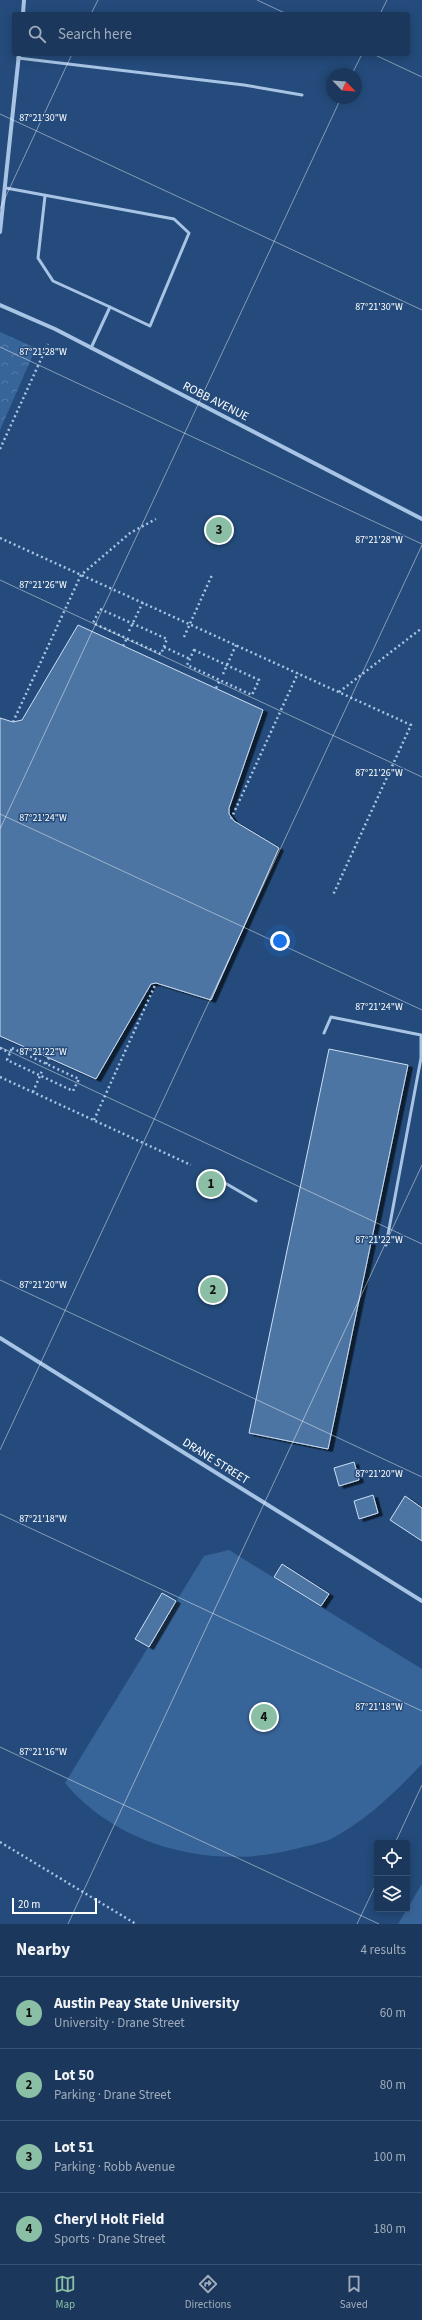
<!DOCTYPE html>
<meta charset="utf-8">
<style>
:root{--surface:#1b385c;--page:#284365;--text:#f1f3f6;--muted:#a0acbb;--line:#395272;--accent:#8abfa5}
body{margin:0;font-family:"Source Sans 3",sans-serif;background:var(--page);color:var(--text)}
.controls{position:absolute;right:12px;bottom:12px;display:grid;overflow:hidden;border-radius:4px;box-shadow:0 2px 10px #0003}
.controls button{width:36px;height:36px;display:grid;place-items:center;padding:0;border:0;border-bottom:1px solid var(--line);background:var(--surface);color:var(--text);font:20px sans-serif}
.compass{position:absolute;left:326px;top:68px;width:36px;height:36px;border-radius:50%;background:var(--surface);box-shadow:0 2px 10px #0003;rotate:115deg}
.scale{position:absolute;left:12px;bottom:10px;width:85px;box-sizing:border-box;padding-left:4px;border:2px solid #fff;border-top:0;font-size:11px;line-height:14px;white-space:nowrap;color:#fff;-webkit-text-stroke:3px #244b7b;paint-order:stroke}
.you{position:absolute;left:280px;top:941px;width:14px;height:14px;margin:-10px;border:3px solid #fff;border-radius:50%;background:#1a73e8;box-shadow:0 0 0 6px #1a73e833}
.badge{display:grid;place-items:center;width:26px;height:26px;border-radius:50%;background:var(--accent);color:#111;font-size:13px;font-weight:700}
.pin{position:absolute;translate:-50% -50%;border:2px solid #fff;box-shadow:0 1px 4px #0006}
.list{margin:0;padding:0;list-style:none}
h2{display:flex;justify-content:space-between;align-items:center;height:52px;margin:0;padding:0 16px;font-size:17px}
h2 small{font-size:13px;font-weight:400;color:var(--muted)}
.list li{display:grid;grid-template-columns:26px 1fr auto;gap:12px;align-items:center;box-sizing:border-box;height:72px;padding:0 16px;border-top:1px solid var(--line)}
.list b{display:block;font-size:15px;white-space:nowrap}
.list p{margin:0;font-size:13px;white-space:nowrap;color:var(--muted)}
.list em{font-size:13px;font-style:normal;color:var(--muted)}
.icon{flex:none;width:22px;height:22px;fill:none;stroke:currentColor;stroke-width:2;stroke-linecap:round;stroke-linejoin:round}
.map{position:relative;flex:none;width:422px;height:1924px;overflow:hidden}
.search{position:absolute;background:var(--surface);box-shadow:0 2px 10px #0003;left:12px;right:12px;top:12px;height:44px;display:flex;align-items:center;gap:10px;box-sizing:border-box;padding:0 14px;border-radius:4px;color:var(--muted);font-size:15px}
.sheet{height:340px;background:var(--surface)}
nav{display:flex;justify-content:space-around;align-items:center;box-sizing:border-box;height:56px;border-top:1px solid var(--line);background:var(--surface);font-size:11px;color:var(--muted)}
nav a{display:grid;justify-items:center;gap:2px}
nav .on{color:var(--accent)}
.map>svg:first-child{display:block}
.park{fill:url(#park-crowns)}
.pitch{fill:#386599}
.building{fill:#4d75a4;stroke:#cbdef4;filter:url(#shadow)}
.lines{fill:none;stroke-linecap:round;stroke-linejoin:round}
.path{stroke:#a8c4e5;stroke-width:2.5;stroke-dasharray:2 3;stroke-linecap:butt}
.lane{stroke:#a8c4e5;stroke-width:3}
.street{stroke:#a8c4e5;stroke-width:4}
.ticks{fill:none;stroke:#fff;stroke-width:1;stroke-opacity:0.45}
.labels{text-anchor:middle;stroke-width:3;stroke-linejoin:round;paint-order:stroke}
.street-label{font-size:12px;fill:#fff;stroke:#244b7b}
.ticks-label{font-size:10px;text-anchor:middle;fill:#fff;stroke:#244b7b;stroke-width:3;stroke-linejoin:round;paint-order:stroke}
</style>
<div class="map">
<svg width="422" height="1924" viewBox="0 0 422 1924">
<defs>
<pattern id="park-crowns" width="20" height="18" patternUnits="userSpaceOnUse"><rect width="20" height="18" fill="#386599"/><path d="M2 6a3 3 0 1 1 6 0M12 15a3 3 0 1 1 6 0" fill="none" stroke="#567ca8"/></pattern>
<filter id="shadow"><feDropShadow dx="4.5" dy="2.5" stdDeviation="0" flood-color="#0009"/></filter>
</defs>
<rect width="100%" height="100%" fill="#244b7b"/>
<polygon class="park" points="0,332 36,348 0,430"/>
<g class="pitch">
<path d="M229 1550 422 1669V1764C394 1793 367 1820 331 1839 322 1843 310 1845 299 1848 218 1871 120 1849 65 1783L204 1556Z"/>
<polygon points="422,1884 422,1924 398,1924"/>
</g>
<g class="building">
<polygon points="78,625 263,710 229,808 229,814 234,821 279,848 211,1000 156,983 151,984 96,1079 0,1036 0,718 13,722 22,720"/>
<polygon points="329,1049 408,1065 328,1449 249,1433"/>
<polygon points="354,1462 359,1480 339,1486 334,1468"/>
<polygon points="373,1495 378,1513 359,1519 354,1501"/>
<polygon points="405,1496 422,1508 422,1541 390,1520"/>
<polygon points="282,1564 329,1594 321,1606 274,1577"/>
<polygon points="162,1593 176,1601 149,1647 135,1639"/>
</g>
<g class="lines">
<g class="path">
<polyline points="0,449 48,344"/>
<polyline points="0,538 411,725 333,895"/>
<polygon points="100,609 167,639 161,654 93,623"/>
<polyline points="129,631 143,602"/>
<polyline points="184,637 212,575"/>
<polyline points="123,646 127,638"/>
<polyline points="164,647 190,659"/>
<polygon points="194,650 259,680 252,695 187,665"/>
<polyline points="223,674 236,645"/>
<polyline points="216,688 220,680"/>
<polyline points="339,692 422,628"/>
<polyline points="13,722 81,575 130,533 156,519"/>
<polyline points="231,819 298,673"/>
<polyline points="0,1048 10,1053"/>
<polygon points="12,1048 79,1079 73,1091 7,1060"/>
<polyline points="46,1064 49,1058"/>
<polyline points="0,1077 191,1165"/>
<polyline points="33,1092 42,1071"/>
<polyline points="94,1120 156,983"/>
<polyline points="0,1842 136,1924"/>
</g>
<g class="lane">
<polyline points="18,58 244,85 302,95"/>
<polyline points="6,188 174,219 189,233 150,326 110,307 91,348"/>
<polyline points="45,196 38,258 53,281 110,307"/>
<polyline points="324,1033 331,1017 421,1035 421,1058 386,1245"/>
<polyline points="206,1172 256,1201"/>
</g>
<g class="street">
<polyline points="23,14 24,0"/>
<polyline points="0,232 19,54"/>
<polyline points="0,305 55,329 422,519"/>
<polyline points="0,1338 422,1601"/>
</g>
</g>
<path class="ticks" d="M257 0 287 14M91 14 98 0M380 14 387 0M373 54 422 77M352 74 362 54M0 114 422 310M0 209 72 54M0 347 422 544M0 580 422 777M0 814 422 1010M0 829 341 98M0 1047 422 1244M0 1280 422 1477M0 1450 422 545M0 1514 422 1711M0 1747 379 1924M395 1843 422 1785M68 1924 422 1165M357 1924 377 1882"/>
<g class="labels">
<g class="street-label">
<text transform="translate(216 401) rotate(27)" y="4">ROBB AVENUE</text>
<text transform="translate(216 1461) rotate(32)" y="4">DRANE STREET</text>
</g>
</g>
<g class="ticks-label">
<text x="43" y="121">87°21'30"W</text>
<text x="379" y="310">87°21'30"W</text>
<text x="43" y="355">87°21'28"W</text>
<text x="379" y="543">87°21'28"W</text>
<text x="43" y="588">87°21'26"W</text>
<text x="379" y="776">87°21'26"W</text>
<text x="43" y="821">87°21'24"W</text>
<text x="379" y="1010">87°21'24"W</text>
<text x="43" y="1055">87°21'22"W</text>
<text x="379" y="1243">87°21'22"W</text>
<text x="43" y="1288">87°21'20"W</text>
<text x="379" y="1477">87°21'20"W</text>
<text x="43" y="1522">87°21'18"W</text>
<text x="379" y="1710">87°21'18"W</text>
<text x="43" y="1755">87°21'16"W</text>
</g>
</svg>
<div class="controls">
<button><svg class="icon" aria-label="locate" viewBox="0 0 24 24"><circle cx="12" cy="12" r="6"/><path d="M12 2v4M12 18v4M2 12h4M18 12h4"/></svg></button>
<button><svg class="icon" aria-label="layers" viewBox="0 0 24 24"><path d="M12 4l9 5-9 5-9-5zM3 14l9 5 9-5"/></svg></button>
</div>
<svg class="compass" viewBox="-18 -18 36 36"><path d="M0-13l5 13h-10z" fill="#e53935"/><path d="M0 13l5-13h-10z" fill="#a0acbb"/></svg>
<div class="scale">20 m</div>
<div class="you"></div>
<div class="pin badge" style="left:211px;top:1184px">1</div>
<div class="pin badge" style="left:213px;top:1290px">2</div>
<div class="pin badge" style="left:219px;top:530px">3</div>
<div class="pin badge" style="left:264px;top:1717px">4</div>
<div class="search"><svg class="icon" aria-label="search" viewBox="0 0 24 24"><circle cx="10" cy="10" r="6"/><path d="M15 15l6 6"/></svg>Search here</div>
</div>
<section class="sheet">
<h2>Nearby<small>4 results</small></h2>
<ul class="list">
<li><span class="badge">1</span><div><b>Austin Peay State University</b><p>University · Drane Street</p></div><em>60 m</em></li>
<li><span class="badge">2</span><div><b>Lot 50</b><p>Parking · Drane Street</p></div><em>80 m</em></li>
<li><span class="badge">3</span><div><b>Lot 51</b><p>Parking · Robb Avenue</p></div><em>100 m</em></li>
<li><span class="badge">4</span><div><b>Cheryl Holt Field</b><p>Sports · Drane Street</p></div><em>180 m</em></li>
</ul>
</section>
<nav>
<a class="on"><svg class="icon" aria-label="map" viewBox="0 0 24 24"><path d="M3 6l6-2 6 2 6-2v14l-6 2-6-2-6 2zM9 4v14M15 6v14"/></svg>Map</a>
<a><svg class="icon" aria-label="directions" viewBox="0 0 24 24"><path d="M12 3l9 9-9 9-9-9zM9 14v-3h6M13 9l2 2-2 2"/></svg>Directions</a>
<a><svg class="icon" aria-label="saved" viewBox="0 0 24 24"><path d="M7 4h10v16l-5-4-5 4z"/></svg>Saved</a>
</nav>
